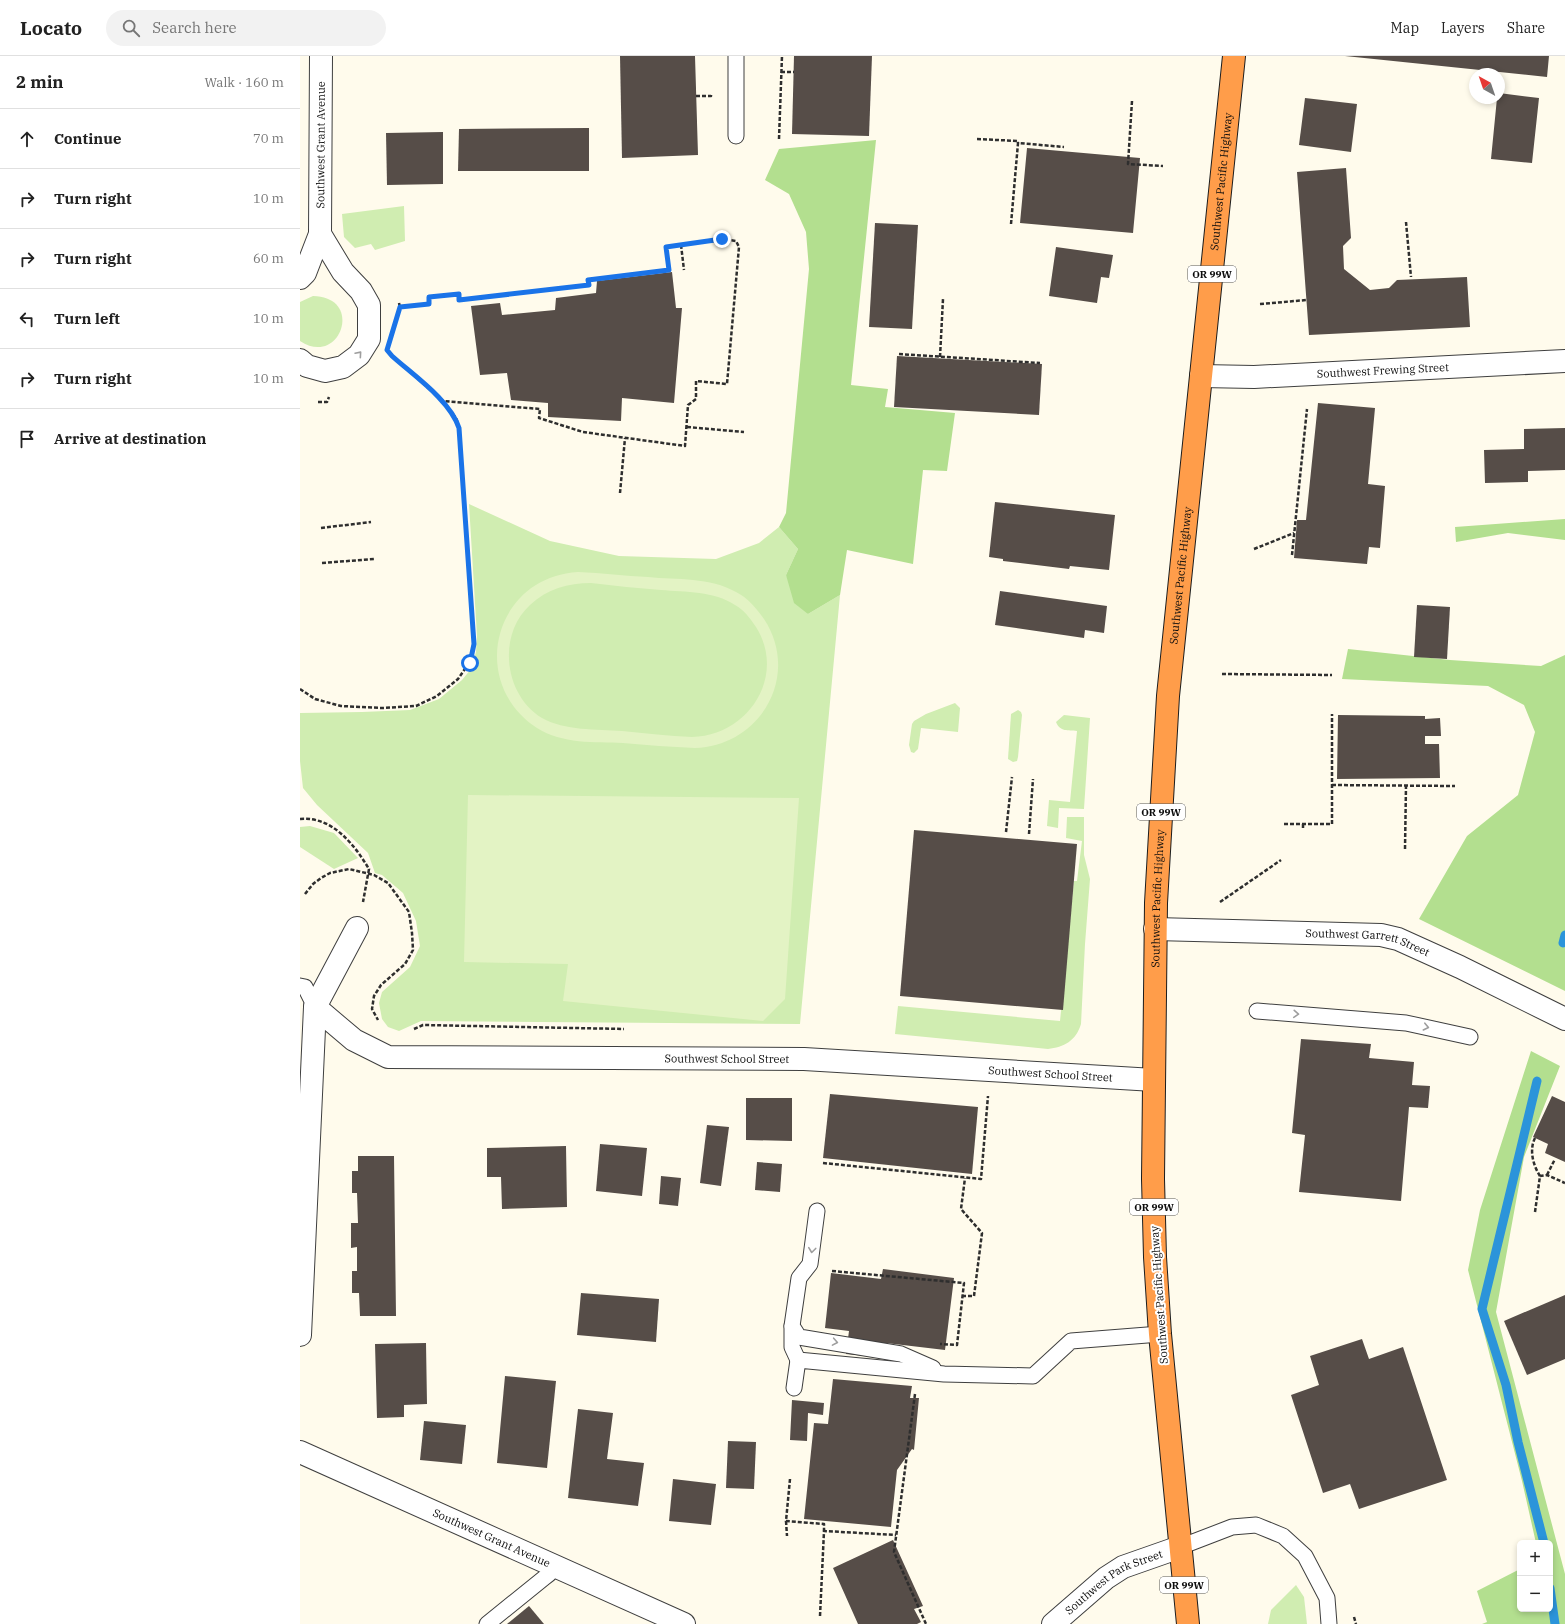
<!DOCTYPE html>
<meta charset="utf-8">
<style>
:root{--surface:#fff;--page:#f2f2f2;--text:#222;--muted:#767676;--line:#e0e0e0}
body{margin:0;font-family:"IBM Plex Serif",serif;background:var(--page);color:var(--text)}
.controls{position:absolute;right:12px;bottom:12px;display:grid;overflow:hidden;border-radius:6px;box-shadow:0 2px 6px #0003}
.controls button{width:36px;height:36px;display:grid;place-items:center;padding:0;border:0;border-bottom:1px solid var(--line);background:var(--surface);color:var(--text);font:20px sans-serif}
.compass{position:absolute;left:1169px;top:12px;width:36px;height:36px;border-radius:50%;background:var(--surface);box-shadow:0 2px 6px #0003;rotate:320deg}
.stop{position:absolute;width:12px;height:12px;margin:-9px;border:3px solid #1a73e8;border-radius:50%;background:#fff}
.stop.end{background:#1a73e8;border-color:#fff;box-shadow:0 1px 4px #0008}
.list{margin:0;padding:0;list-style:none}
h2{display:flex;justify-content:space-between;align-items:center;height:52px;margin:0;padding:0 16px;font-size:17px}
h2 small{font-size:13px;font-weight:400;color:var(--muted)}
.list li{display:grid;grid-template-columns:26px 1fr auto;gap:12px;align-items:center;box-sizing:border-box;height:60px;padding:0 16px;border-top:1px solid var(--line)}
.list b{display:block;font-size:15px;white-space:nowrap}
.list em{font-size:13px;font-style:normal;color:var(--muted)}
.icon{flex:none;width:22px;height:22px;fill:none;stroke:currentColor;stroke-width:2;stroke-linecap:round;stroke-linejoin:round}
.map{position:relative;flex:none;width:1265px;height:1568px;overflow:hidden}
header{display:flex;align-items:center;gap:24px;box-sizing:border-box;height:56px;padding:0 20px;background:var(--surface);border-bottom:1px solid var(--line)}
header strong{font-size:19px}
nav{display:flex;gap:22px;margin-inline-start:auto;font-size:14px}
.search{width:280px;height:36px;background:var(--page);display:flex;align-items:center;gap:10px;box-sizing:border-box;padding:0 14px;border-radius:22px;color:var(--muted);font-size:15px}
main{display:flex}
aside{flex:1;background:var(--surface)}
.map>svg:first-child{display:block}
.green{fill:#d0edb1}
.forest{fill:#b3df8f}
.pitch{fill:#e3f3c4;fill-rule:evenodd}
.lines{fill:none;stroke-linecap:round;stroke-linejoin:round}
.stream{stroke:#2b94da;stroke-width:9}
.building{fill:#564d48}
.lane-casing{stroke:#3f3f3f;stroke-width:17}
.street-casing{stroke:#3f3f3f;stroke-width:24}
.highway-casing{stroke:#1d1d1d;stroke-width:24}
.path{stroke:#2e2e2e;stroke-width:2.5;stroke-dasharray:4 2;stroke-linecap:butt}
.lane{stroke:#fff;stroke-width:15}
.street{stroke:#fff;stroke-width:22}
.highway{stroke:#ff9d4a;stroke-width:22}
.oneway{stroke:#9e9e9e}
.route{stroke:#1a73e8;stroke-width:5}
.labels{text-anchor:middle;stroke-width:4;stroke-linejoin:round;paint-order:stroke}
.shield{fill:#fff;stroke:#555;stroke-width:1}
.shield-label{font-size:10px;font-weight:bold;fill:#0c0c0c}
.street-label{font-size:11px;fill:#0c0c0c;stroke:#fff}
</style>
<header>
<strong>Locato</strong>
<div class="search"><svg class="icon" aria-label="search" viewBox="0 0 24 24"><circle cx="10" cy="10" r="6"/><path d="M15 15l6 6"/></svg>Search here</div>
<nav><a>Map</a><a>Layers</a><a>Share</a></nav>
</header>
<main>
<aside>
<h2>2 min<small>Walk · 160 m</small></h2>
<ul class="list">
<li><svg class="icon" aria-label="ahead" viewBox="0 0 24 24"><path d="M12 20V5M6 11l6-6 6 6"/></svg><div><b>Continue</b></div><em>70 m</em></li>
<li><svg class="icon" aria-label="right" viewBox="0 0 24 24"><path d="M7 20v-9h11M14 6l5 5-5 5"/></svg><div><b>Turn right</b></div><em>10 m</em></li>
<li><svg class="icon" aria-label="right" viewBox="0 0 24 24"><path d="M7 20v-9h11M14 6l5 5-5 5"/></svg><div><b>Turn right</b></div><em>60 m</em></li>
<li><svg class="icon" aria-label="left" viewBox="0 0 24 24"><path d="M17 20v-9H6M10 6l-5 5 5 5"/></svg><div><b>Turn left</b></div><em>10 m</em></li>
<li><svg class="icon" aria-label="right" viewBox="0 0 24 24"><path d="M7 20v-9h11M14 6l5 5-5 5"/></svg><div><b>Turn right</b></div><em>10 m</em></li>
<li><svg class="icon" aria-label="arrive" viewBox="0 0 24 24"><path d="M6 21V4h12l-3 4 3 4H6"/></svg><div><b>Arrive at destination</b></div></li>
</ul>
</aside>
<div class="map">
<svg width="1265" height="1568" viewBox="0 0 1265 1568">
<rect width="100%" height="100%" fill="#fffbec"/>
<g class="green">
<polygon points="104,150 105,185 75,194 71,188 55,192 44,181 42,158"/>
<path d="M13 240C65 241 40 312 0 285V246Z"/>
<polygon points="169,448 250,485 319,500 416,503 459,487 479,471 498,493 486,519 508,558 540,539 500,968 121,965 99,975 88,971 82,963 79,947 82,936 110,911 120,890 116,865 103,837 82,819 75,817 68,797 17,749 3,732 0,705 0,657 62,656 110,654 139,643 162,624 171,613 176,596 177,580"/>
<polygon points="655,647 660,652 658,676 621,672 618,693 614,697 611,696 609,689 612,668 614,665 626,658"/>
<polygon points="718,654 721,656 722,659 718,701 717,705 713,706 708,703 711,658"/>
<path d="M764 659 790 662 784 753 759 752 758 772 747 770 749 744 770 746 777 675C768 674 760 676 756 666Z"/>
<path d="M767 761H784V799L790 823 785 888 781 968C776 985 764 991 748 993L595 978 598 950 760 965 774 825H777L782 785 766 782Z"/>
<polygon points="10,770 34,777 58,802 34,813 0,791 0,771"/>
<polygon points="996,1529 1004,1541 1007,1568 968,1568 971,1554"/>
</g>
<g class="forest">
<polygon points="576,84 551,329 588,333 585,351 655,357 647,415 623,414 613,508 547,494 540,539 508,558 494,547 486,519 498,493 479,471 486,457 509,213 506,176 489,138 465,124 479,93"/>
<polygon points="1265,463 1265,484 1208,477 1156,486 1155,471"/>
<polygon points="1048,593 1150,604 1241,610 1265,599 1265,935 1119,863 1167,780 1218,739 1235,676 1224,649 1188,630 1042,623"/>
<polygon points="1231,995 1260,1010 1224,1101 1196,1256 1265,1518 1265,1568 1182,1568 1187,1566 1177,1535 1220,1513 1220,1553 1250,1553 1250,1487 1236,1487 1222,1425 1168,1214 1180,1154"/>
</g>
<g class="pitch">
<path d="M278 516C302 517 325 520 348 521 377 524 410 521 436 536 448 542 457 553 464 563 501 619 461 690 395 692 371 691 347 689 323 687 295 686 262 688 237 672 167 626 194 521 278 516ZM291 527C315 530 338 532 361 534 386 536 414 535 435 549 444 554 450 562 456 571 487 620 448 680 392 681 369 680 345 677 322 675 296 673 265 675 242 662 204 639 197 579 230 549 247 533 268 527 291 527Z"/>
<polygon points="168,739 499,742 485,943 463,965 263,945 268,908 164,906"/>
</g>
<g class="lines">
<g class="stream">
<polyline points="1263,887 1265,879"/>
<polyline points="1237,1025 1182,1253 1206,1329 1218,1386 1244,1487"/>
<polyline points="1250,1532 1255,1568"/>
</g>
</g>
<g class="building">
<polygon points="320,0 395,0 398,99 322,102"/>
<polygon points="494,0 572,0 569,80 492,78"/>
<polygon points="1045,0 1249,0 1247,21"/>
<polygon points="1199,37 1239,42 1232,107 1191,103 1197,42 1199,42"/>
<polygon points="1005,42 1057,48 1051,96 999,89"/>
<polygon points="289,72 289,115 158,115 159,73"/>
<polygon points="143,76 143,128 87,129 86,77"/>
<polygon points="727,92 840,102 833,177 720,167"/>
<polygon points="1046,112 1051,182 1043,190 1044,213 1070,234 1089,232 1097,224 1167,221 1170,271 1009,279 997,116"/>
<polygon points="575,167 618,169 612,273 569,271"/>
<polygon points="756,191 813,199 809,222 801,221 797,247 749,240"/>
<polygon points="372,216 376,252 382,252 374,347 322,342 321,365 248,361 248,347 211,344 207,317 180,319 171,250 200,247 202,259 255,254 256,242 296,237 297,225"/>
<polygon points="597,300 742,308 739,359 594,351"/>
<polygon points="1018,347 1075,352 1068,428 1085,430 1080,492 1069,491 1067,508 994,502 997,464 1006,464"/>
<polygon points="1265,372 1265,414 1228,415 1228,426 1185,427 1184,394 1224,393 1224,373"/>
<polygon points="695,446 815,459 809,514 770,510 769,513 703,505 703,503 689,501"/>
<polygon points="700,535 807,550 804,577 785,574 784,582 695,569"/>
<polygon points="1117,549 1150,551 1147,603 1114,601"/>
<polygon points="1038,659 1125,660 1125,663 1140,662 1141,680 1125,680 1125,688 1139,688 1140,722 1037,723"/>
<polygon points="614,774 777,788 763,954 600,940"/>
<polygon points="1001,983 1071,988 1069,1002 1114,1006 1112,1029 1130,1030 1128,1052 1109,1051 1101,1145 999,1136 1005,1079 992,1077"/>
<polygon points="530,1038 678,1051 672,1118 523,1102"/>
<polygon points="1252,1040 1265,1046 1265,1106 1245,1097 1248,1088 1233,1081"/>
<polygon points="446,1042 492,1042 492,1085 446,1084"/>
<polygon points="407,1069 429,1071 421,1130 400,1127"/>
<polygon points="300,1088 347,1092 342,1140 296,1135"/>
<polygon points="266,1090 267,1151 202,1153 201,1121 187,1121 187,1092"/>
<polygon points="58,1100 94,1100 96,1260 60,1260 59,1237 52,1237 52,1215 57,1215 57,1191 51,1192 51,1167 58,1167 57,1137 52,1137 52,1115 58,1115"/>
<polygon points="457,1106 482,1108 480,1136 455,1134"/>
<polygon points="361,1120 381,1122 378,1150 359,1148"/>
<polygon points="583,1213 654,1222 645,1294 586,1287 584,1302 546,1298 549,1275 525,1272 531,1217 581,1223"/>
<polygon points="281,1237 359,1243 356,1286 277,1279"/>
<polygon points="1265,1239 1265,1303 1227,1319 1204,1265"/>
<polygon points="1062,1283 1069,1303 1103,1291 1147,1424 1059,1453 1050,1428 1023,1437 991,1339 1019,1329 1010,1300"/>
<polygon points="126,1287 127,1348 104,1349 104,1361 77,1362 75,1288"/>
<polygon points="205,1320 256,1325 247,1412 197,1407"/>
<polygon points="533,1323 612,1330 610,1342 619,1342 614,1394 612,1393 597,1414 591,1471 504,1463 514,1367 528,1368"/>
<polygon points="492,1344 524,1347 523,1359 508,1357 507,1385 490,1384"/>
<polygon points="278,1353 313,1357 307,1403 344,1407 338,1450 268,1442"/>
<polygon points="124,1365 166,1369 162,1408 120,1404"/>
<polygon points="428,1385 456,1386 454,1433 426,1432"/>
<polygon points="373,1423 416,1428 411,1469 369,1465"/>
<polygon points="593,1484 623,1550 614,1553 621,1566 617,1568 558,1568 533,1512"/>
<polygon points="229,1550 244,1568 207,1568"/>
</g>
<g class="lines">
<g class="lane-casing">
<g id="lane">
<polyline points="436,80 436,0"/>
<polyline points="0,930 5,931 15,951"/>
<polyline points="957,955 1106,967 1170,981"/>
<polyline points="517,1155 510,1208 499,1222 492,1270 499,1281 601,1298 633,1312"/>
<polyline points="492,1270 492,1291 498,1304"/>
<polyline points="494,1332 498,1304 644,1318 733,1320 771,1285 860,1278"/>
<polyline points="880,1491 932,1471 956,1469 983,1480 1005,1500 1027,1542 1029,1568"/>
<polyline points="187,1568 244,1522 249,1518 252,1509"/>
</g>
</g>
<g class="street-casing">
<g id="street">
<path id="s1" d="M0 222 5 217 20 178 21 0"/>
<polyline points="0,304 7,310 25,315 43,311 59,299 69,283 69,249 61,235 43,216 20,178"/>
<path id="s2" d="M901 320 954 321 1265 305"/>
<path id="s3" d="M855 873 1081 879 1098 883 1160 911 1265 963"/>
<path id="s4" d="M15 951 54 984 88 1001 504 1003 854 1024"/>
<polyline points="0,1279 15,951 57,872"/>
<path id="s5" d="M0 1396 384 1568"/>
<path id="s6" d="M753 1568 806 1522 823 1511 880 1491"/>
</g>
</g>
<g class="highway-casing">
<g id="highway">
<path id="s7" d="M888 1568 860 1278 855 1201 853 1123 856 847 868 640 934 0"/>
</g>
</g>
<g class="path">
<polyline points="481,16 494,16"/>
<polyline points="396,40 411,40 411,38"/>
<polyline points="832,45 828,108 863,110"/>
<polyline points="479,83 482,0"/>
<polyline points="677,83 718,85 718,87"/>
<polyline points="1106,166 1111,221"/>
<polyline points="711,168 718,87 764,91"/>
<polyline points="381,189 384,214"/>
<polyline points="960,248 1007,244"/>
<polyline points="98,259 100,251"/>
<polyline points="599,298 740,307"/>
<polyline points="91,299 143,345 240,353 239,362 283,376 385,390 388,349 396,343 396,325 427,328 439,191 436,185 422,183 366,191 369,214 288,224 289,229 159,244 159,238 129,241 129,248 100,251 99,247"/>
<polyline points="640,301 643,243"/>
<polyline points="18,346 27,346 29,341"/>
<polyline points="387,371 444,376"/>
<polyline points="320,437 325,382"/>
<polyline points="21,472 71,466"/>
<polyline points="954,493 994,477"/>
<polyline points="992,499 1007,353"/>
<polyline points="22,507 74,503"/>
<polyline points="922,618 1032,619"/>
<polyline points="0,633 15,643 41,650 82,652 116,650 137,640 158,623 169,607 174,588 173,574 159,371 156,362 143,346"/>
<polyline points="1032,729 1155,730"/>
<path d="M0 763C32 760 54 788 69 813L63 846"/>
<polyline points="984,768 1032,768 1032,658"/>
<polyline points="1003,768 1003,773"/>
<polyline points="706,776 712,721"/>
<polyline points="729,778 733,723"/>
<polyline points="1105,793 1106,729"/>
<polyline points="5,838 13,828 21,822 30,817 49,813 74,819 88,827 109,856 112,877 113,894 105,908 81,929 74,940 72,953 78,964"/>
<polyline points="920,846 981,804"/>
<polyline points="114,973 123,969 324,973"/>
<path d="M1235 1082C1229 1094 1233 1109 1240 1120"/>
<polyline points="523,1107 681,1123 688,1040"/>
<polyline points="1247,1119 1255,1103"/>
<polyline points="1235,1156 1240,1120 1247,1119 1265,1127"/>
<polyline points="532,1215 664,1227 657,1289 640,1288"/>
<polyline points="662,1240 674,1240 682,1177 661,1153 665,1122"/>
<polyline points="615,1338 594,1496 626,1568"/>
<polyline points="490,1423 486,1465 524,1468 524,1475"/>
<polyline points="486,1465 487,1480"/>
<polyline points="520,1560 524,1475 596,1479"/>
<polyline points="1054,1561 1056,1568"/>
</g>
<use href="#lane" class="lane"/>
<use href="#street" class="street"/>
<use href="#highway" class="highway"/>
</g>
<defs><path id="oneway-chevron" d="M-2-3.5L2.5 0L-2 3.5" fill="none" stroke-width="1.6" stroke-linecap="round" stroke-linejoin="round"/></defs>
<g class="oneway">
<use href="#oneway-chevron" transform="translate(59 298) rotate(-49)"/>
<use href="#oneway-chevron" transform="translate(996 958) rotate(4)"/>
<use href="#oneway-chevron" transform="translate(1126 971) rotate(13)"/>
<use href="#oneway-chevron" transform="translate(512 1194) rotate(97)"/>
<use href="#oneway-chevron" transform="translate(535 1286) rotate(10)"/>
</g>
<g class="lines">
<path class="route" d="M170 607 174 588 173 574 159 372C150 344 113 319 92 300L87 294 100 251 129 248V241L159 238V244L289 229 288 224 369 214 366 191 422 183"/>
</g>
<g class="labels">
<g class="shield">
<rect x="888" y="210" width="48" height="16" rx="3"/>
<rect x="837" y="748" width="48" height="16" rx="3"/>
<rect x="830" y="1143" width="48" height="16" rx="3"/>
<rect x="860" y="1521" width="48" height="16" rx="3"/>
</g>
<g class="shield-label">
<text x="912" y="222">OR 99W</text>
<text x="861" y="760">OR 99W</text>
<text x="854" y="1155">OR 99W</text>
<text x="884" y="1533">OR 99W</text>
</g>
<g class="street-label">
<text dy="4" stroke="none"><textPath href="#s1" startOffset="138">Southwest Grant Avenue</textPath></text>
<text dy="4" stroke="none"><textPath href="#s7" startOffset="1447">Southwest Pacific Highway</textPath></text>
<text dy="4" stroke="none"><textPath href="#s2" startOffset="182">Southwest Frewing Street</textPath></text>
<text dy="4" stroke="none"><textPath href="#s7" startOffset="1051">Southwest Pacific Highway</textPath></text>
<text dy="4" stroke="none"><textPath href="#s7" startOffset="727">Southwest Pacific Highway</textPath></text>
<text dy="4" stroke="none"><textPath href="#s3" startOffset="214">Southwest Garrett Street</textPath></text>
<text dy="4" stroke="none"><textPath href="#s4" startOffset="428">Southwest School Street</textPath></text>
<text dy="4" stroke="none"><textPath href="#s4" startOffset="752">Southwest School Street</textPath></text>
<text transform="translate(859 1239) rotate(-94)" y="4">Southwest Pacific Highway</text>
<text dy="4" stroke="none"><textPath href="#s5" startOffset="210">Southwest Grant Avenue</textPath></text>
<text dy="4" stroke="none"><textPath href="#s6" startOffset="75">Southwest Park Street</textPath></text>
</g>
</g>
</svg>
<div class="controls">
<button>+</button>
<button>−</button>
</div>
<svg class="compass" viewBox="-18 -18 36 36"><path d="M0-13l5 13h-10z" fill="#e53935"/><path d="M0 13l5-13h-10z" fill="#767676"/></svg>
<div class="stop" style="left:170px;top:607px"></div>
<div class="stop end" style="left:422px;top:183px"></div>
</div>
</main>
